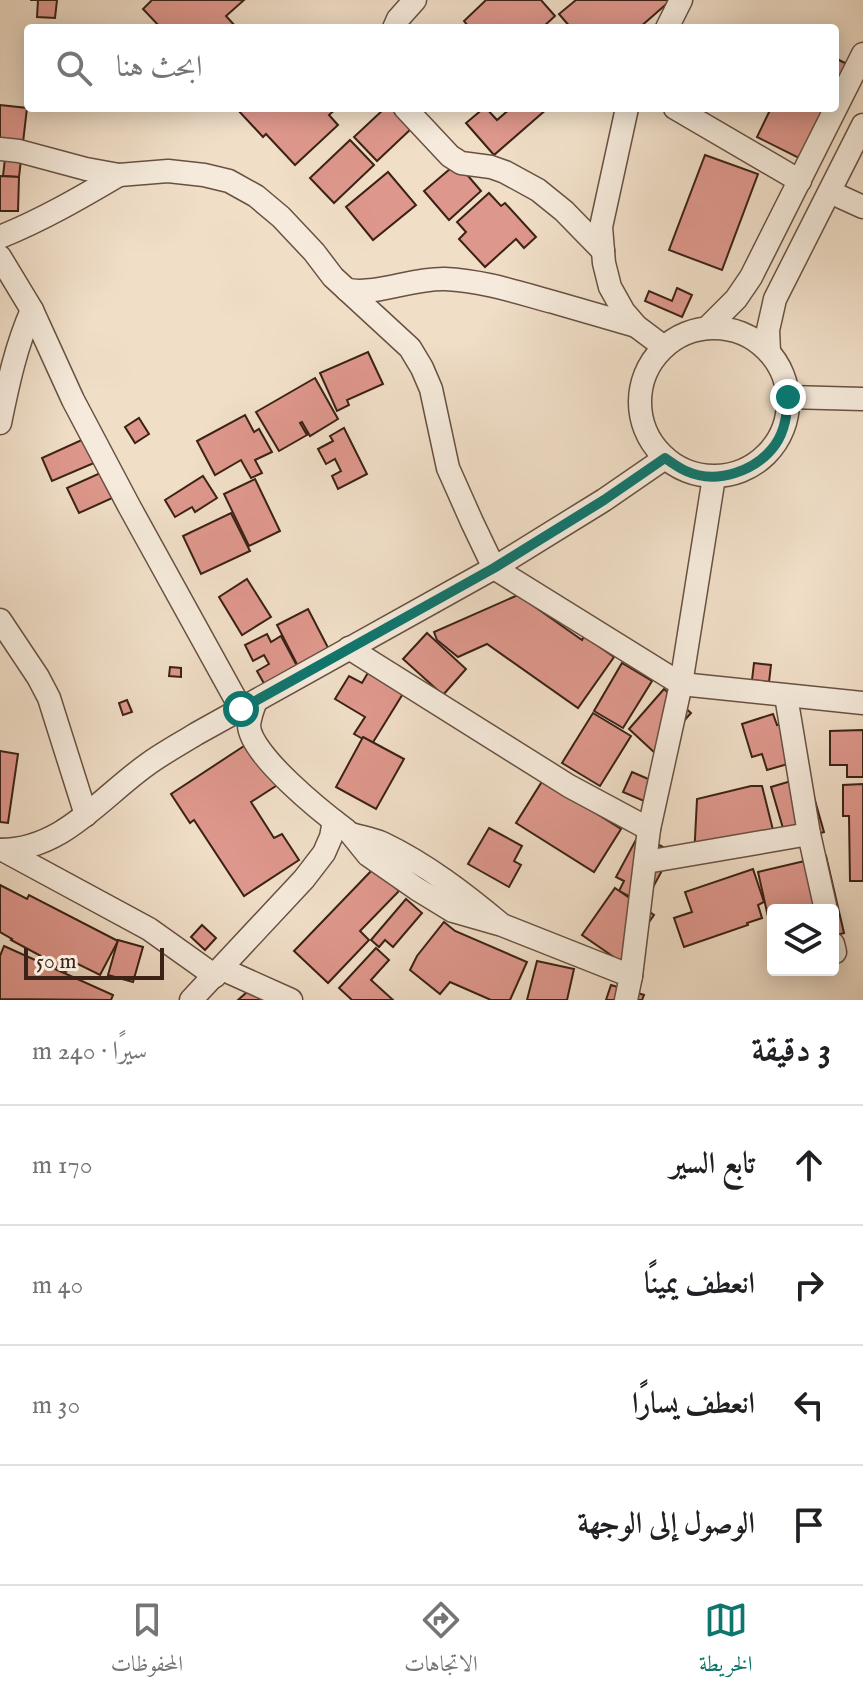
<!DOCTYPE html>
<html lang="ar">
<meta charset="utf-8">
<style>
:root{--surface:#fff;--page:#f2f2f2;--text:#202124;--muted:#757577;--line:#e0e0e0;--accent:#0f766e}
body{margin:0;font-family:"IM FELL English",Amiri,serif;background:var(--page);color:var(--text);direction:rtl}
.controls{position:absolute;right:24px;bottom:24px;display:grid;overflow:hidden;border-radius:8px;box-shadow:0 4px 20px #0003}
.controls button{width:72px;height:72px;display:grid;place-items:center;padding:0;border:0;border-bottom:2px solid var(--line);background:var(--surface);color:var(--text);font:40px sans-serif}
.scale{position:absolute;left:24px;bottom:20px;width:140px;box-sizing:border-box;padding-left:8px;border:4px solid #3b2216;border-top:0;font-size:22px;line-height:28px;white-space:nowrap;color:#3b2216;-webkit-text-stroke:6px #f5eadb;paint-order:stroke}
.stop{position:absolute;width:24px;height:24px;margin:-18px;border:6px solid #0f766e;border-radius:50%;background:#fff}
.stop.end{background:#0f766e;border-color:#fff;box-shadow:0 2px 8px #0008}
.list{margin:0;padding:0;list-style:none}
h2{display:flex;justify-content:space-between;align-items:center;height:104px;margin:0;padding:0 32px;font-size:34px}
h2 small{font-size:26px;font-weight:400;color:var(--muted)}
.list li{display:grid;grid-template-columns:52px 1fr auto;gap:24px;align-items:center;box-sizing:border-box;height:120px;padding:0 32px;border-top:2px solid var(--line)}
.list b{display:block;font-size:30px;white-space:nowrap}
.list em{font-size:26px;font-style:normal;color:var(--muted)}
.icon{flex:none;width:44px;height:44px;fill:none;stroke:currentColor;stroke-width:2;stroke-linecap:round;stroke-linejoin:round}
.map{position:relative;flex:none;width:863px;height:1000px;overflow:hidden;direction:ltr}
.search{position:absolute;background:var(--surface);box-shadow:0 4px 20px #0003;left:24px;right:24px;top:24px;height:88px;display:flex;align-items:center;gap:20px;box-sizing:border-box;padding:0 28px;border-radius:8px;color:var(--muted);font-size:30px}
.sheet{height:584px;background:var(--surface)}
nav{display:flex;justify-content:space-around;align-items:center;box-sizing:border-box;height:112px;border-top:2px solid var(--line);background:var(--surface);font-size:22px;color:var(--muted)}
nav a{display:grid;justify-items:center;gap:4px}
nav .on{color:var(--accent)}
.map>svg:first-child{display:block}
.building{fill:#de978c;stroke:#3b2216;stroke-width:2}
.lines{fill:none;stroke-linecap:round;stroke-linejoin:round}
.street-casing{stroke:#685142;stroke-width:25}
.street{stroke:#f5eadb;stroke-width:22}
.route{stroke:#0f766e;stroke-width:10}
</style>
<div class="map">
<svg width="863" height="1000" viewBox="0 0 863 1000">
<rect width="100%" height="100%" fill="#f0dec7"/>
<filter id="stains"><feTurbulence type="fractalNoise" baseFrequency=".0025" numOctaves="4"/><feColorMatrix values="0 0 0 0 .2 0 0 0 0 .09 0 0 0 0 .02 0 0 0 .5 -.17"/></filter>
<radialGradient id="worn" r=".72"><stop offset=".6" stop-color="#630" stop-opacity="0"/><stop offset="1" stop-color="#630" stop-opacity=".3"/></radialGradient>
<g class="building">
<polygon points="30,0 57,0 55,18 37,17 38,0"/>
<polygon points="152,0 244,0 226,16 237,28 161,28 143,9"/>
<polygon points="486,0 541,0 555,16 542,28 518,28 516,26 514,28 466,28 468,26 464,21"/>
<polygon points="576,0 671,0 639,28 571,28 559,14"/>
<polygon points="835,58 859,70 807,162 757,137 771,108 835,108"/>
<polygon points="0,105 27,108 19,177 3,176 7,141 0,141"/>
<polygon points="236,108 337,108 329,115 338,125 295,165 266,134 263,137"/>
<polygon points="385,108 393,108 412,128 377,161 354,137"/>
<polygon points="484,108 486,108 497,120 511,108 548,108 494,155 466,123"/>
<polygon points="350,140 374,165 334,203 310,178"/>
<polygon points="705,155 758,174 722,270 669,250"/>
<polygon points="457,163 481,191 449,220 424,191"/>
<polygon points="388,172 416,205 373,240 346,207"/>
<polygon points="0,176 19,177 18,211 0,211"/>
<polygon points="489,193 501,206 505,203 536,237 524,248 516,239 485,267 459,239 466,232 457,222"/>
<polygon points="677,288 692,295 682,317 645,301 649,291 672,301"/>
<polygon points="368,352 383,384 347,400 349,405 337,411 320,373"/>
<polygon points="315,378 338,419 310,436 302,422 300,423 307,435 279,451 256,412"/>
<polygon points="245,415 254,432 259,429 272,452 255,460 262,473 251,478 241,460 215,475 197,441"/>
<polygon points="139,418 149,434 135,443 125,427"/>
<polygon points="344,428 367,474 338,489 332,476 341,471 335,459 326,464 318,449 333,441 330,436"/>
<polygon points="97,433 108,457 52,481 42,458"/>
<polygon points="118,465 130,490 79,513 67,488"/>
<polygon points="203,476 217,498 195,512 192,507 175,517 165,500"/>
<polygon points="255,479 280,531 249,546 224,494"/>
<polygon points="231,513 250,551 201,574 183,536"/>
<polygon points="247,579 271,617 242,635 219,597"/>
<polygon points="518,595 582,640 584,636 614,657 578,708 487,644 458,657 437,640 434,632"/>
<polygon points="308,609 336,663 304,678 277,625"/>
<polygon points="427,633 466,669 443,695 403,659"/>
<polygon points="267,634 271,642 281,636 304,679 271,696 257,671 269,664 264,655 253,661 245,645"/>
<polygon points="622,663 652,681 623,728 594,711"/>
<polygon points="754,663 771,665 769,682 752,680"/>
<polygon points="170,667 181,668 181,677 169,676"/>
<polygon points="369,671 404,692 372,744 354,734 365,717 335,699 349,676 362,683"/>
<polygon points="664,689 691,713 655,753 629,729"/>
<polygon points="127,700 132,712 123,715 119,703"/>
<polygon points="593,713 631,736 600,786 562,763"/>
<polygon points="773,714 777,725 791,721 805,759 767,770 762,754 752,757 742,724"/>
<polygon points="863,730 863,777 847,777 847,765 830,765 830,731"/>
<polygon points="363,737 404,759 376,809 336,787"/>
<polygon points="250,742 279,784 251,802 274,838 282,834 299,860 244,896 194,820 190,823 171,794"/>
<polygon points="0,751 18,754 8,823 0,822"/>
<polygon points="632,772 667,787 658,807 623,792"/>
<polygon points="808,776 824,832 787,842 771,787"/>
<polygon points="543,780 621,829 594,872 516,823"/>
<polygon points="863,784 863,881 850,881 849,816 843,816 843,785"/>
<polygon points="751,786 762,786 776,842 694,858 697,799"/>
<polygon points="489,828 522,846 514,861 521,865 509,887 468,864"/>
<polygon points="639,834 672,852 644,904 619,891 624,881 616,877"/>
<polygon points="826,856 844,933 833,936 833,910 773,910 773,920 769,921 758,872"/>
<polygon points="374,868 399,891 360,931 369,940 328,983 294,951"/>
<polygon points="753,869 764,902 758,905 762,918 747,923 748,925 684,947 674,918 692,912 685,892"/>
<polygon points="0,885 27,899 29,895 118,941 100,975 72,961 66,972 39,958 41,956 11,940 12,939 0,932"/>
<polygon points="615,888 654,915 621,962 582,935"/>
<polygon points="406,899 422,913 393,947 385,940 379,947 371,940"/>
<polygon points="444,922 455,931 527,962 510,1000 491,1000 450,982 440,994 410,970 417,956"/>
<polygon points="202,925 216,938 205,950 191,937"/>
<polygon points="118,940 143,947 133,982 108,975"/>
<polygon points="4,946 113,995 111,1000 0,999 0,956"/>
<polygon points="376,948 389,960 371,980 393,1000 352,1000 339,988"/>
<polygon points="537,961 574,969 567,1000 527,1000"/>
<polygon points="611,985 644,995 642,1000 606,1000"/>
<polygon points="247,992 264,1000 238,1000"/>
</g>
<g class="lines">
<g class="street-casing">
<g id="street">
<polyline points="394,28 398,19 415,0"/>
<polyline points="667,28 681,0"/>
<polyline points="405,108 450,156 461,163 491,167 505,172 538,190 564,211 603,251"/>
<polyline points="627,108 601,227 604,263 610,287 624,312 636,326 664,347"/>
<polyline points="675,108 800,181"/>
<polyline points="0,149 19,151 86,169 119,175 168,171 204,175 229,181 256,196 281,217 314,252 333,277 410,348 422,368 431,389 448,468 472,522 494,568 681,684 863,703"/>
<polyline points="830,192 863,207"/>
<path d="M0 237C42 220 80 198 119 175"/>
<polyline points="0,257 32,310 73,400 129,506 241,709"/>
<path d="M347 290C380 295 411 278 445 279 484 281 516 292 553 302 580 310 608 318 636 326"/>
<polyline points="707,328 736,299 751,277 863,54"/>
<circle cx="714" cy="402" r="74"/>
<polyline points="769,352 768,330 775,299 863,125"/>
<polyline points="788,397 863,399"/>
<path d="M0 423C8 384 16 346 32 310"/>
<polyline points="0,620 38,677 49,698 86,815"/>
<polyline points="349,648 569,786 649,829"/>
<polyline points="786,696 809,834 826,910"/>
<path d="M256 701C253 708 250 717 249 725 249 754 323 813 346 830"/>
<path d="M0 850C63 850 101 797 148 764 163 753 180 744 196 734L494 568 604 500 665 458"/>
<polyline points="3,850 149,929 215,976"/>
<polyline points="646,862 809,834"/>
<path d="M502 925C465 894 426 864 382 843 372 839 361 837 351 834L368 855 417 889 453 911 502 925 631 976"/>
<polyline points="833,944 835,952"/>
<polyline points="222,969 291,1000"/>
<polyline points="191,1000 304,879 324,853 331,837 334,821"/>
<polyline points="626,1000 631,976 649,829 681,684 714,477"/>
</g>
</g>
<use href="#street" class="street"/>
</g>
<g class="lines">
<path class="route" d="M241 709 494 568 604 500 665 458C672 463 679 468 686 471 717 485 756 471 775 445 785 431 787 414 788 397"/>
</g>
<rect width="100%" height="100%" filter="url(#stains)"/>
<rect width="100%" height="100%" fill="url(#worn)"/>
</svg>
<div class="controls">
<button><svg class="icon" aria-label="layers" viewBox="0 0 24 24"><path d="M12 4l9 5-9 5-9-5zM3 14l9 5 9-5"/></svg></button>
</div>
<div class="scale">50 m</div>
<div class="stop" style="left:241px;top:709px"></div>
<div class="stop end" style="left:788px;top:397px"></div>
<div class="search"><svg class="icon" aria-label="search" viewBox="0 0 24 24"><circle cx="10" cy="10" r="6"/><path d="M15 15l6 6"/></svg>ابحث هنا</div>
</div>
<section class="sheet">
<h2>3 دقيقة<small>سيرًا · 240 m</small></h2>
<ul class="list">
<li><svg class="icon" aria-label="ahead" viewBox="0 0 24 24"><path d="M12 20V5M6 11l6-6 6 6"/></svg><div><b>تابع السير</b></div><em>170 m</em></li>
<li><svg class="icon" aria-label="right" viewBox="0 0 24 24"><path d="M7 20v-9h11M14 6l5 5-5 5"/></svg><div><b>انعطف يمينًا</b></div><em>40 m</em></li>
<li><svg class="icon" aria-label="left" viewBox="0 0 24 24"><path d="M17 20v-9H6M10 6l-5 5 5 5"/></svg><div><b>انعطف يسارًا</b></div><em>30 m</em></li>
<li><svg class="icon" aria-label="arrive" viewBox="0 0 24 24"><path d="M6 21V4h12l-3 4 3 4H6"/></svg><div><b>الوصول إلى الوجهة</b></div></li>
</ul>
</section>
<nav>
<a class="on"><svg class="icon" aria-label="map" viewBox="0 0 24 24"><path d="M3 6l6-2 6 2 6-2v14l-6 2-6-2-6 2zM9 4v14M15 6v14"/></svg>الخريطة</a>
<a><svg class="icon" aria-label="directions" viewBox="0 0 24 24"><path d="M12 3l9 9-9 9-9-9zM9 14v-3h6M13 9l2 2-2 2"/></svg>الاتجاهات</a>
<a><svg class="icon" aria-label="saved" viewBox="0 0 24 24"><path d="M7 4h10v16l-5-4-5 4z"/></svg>المحفوظات</a>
</nav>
